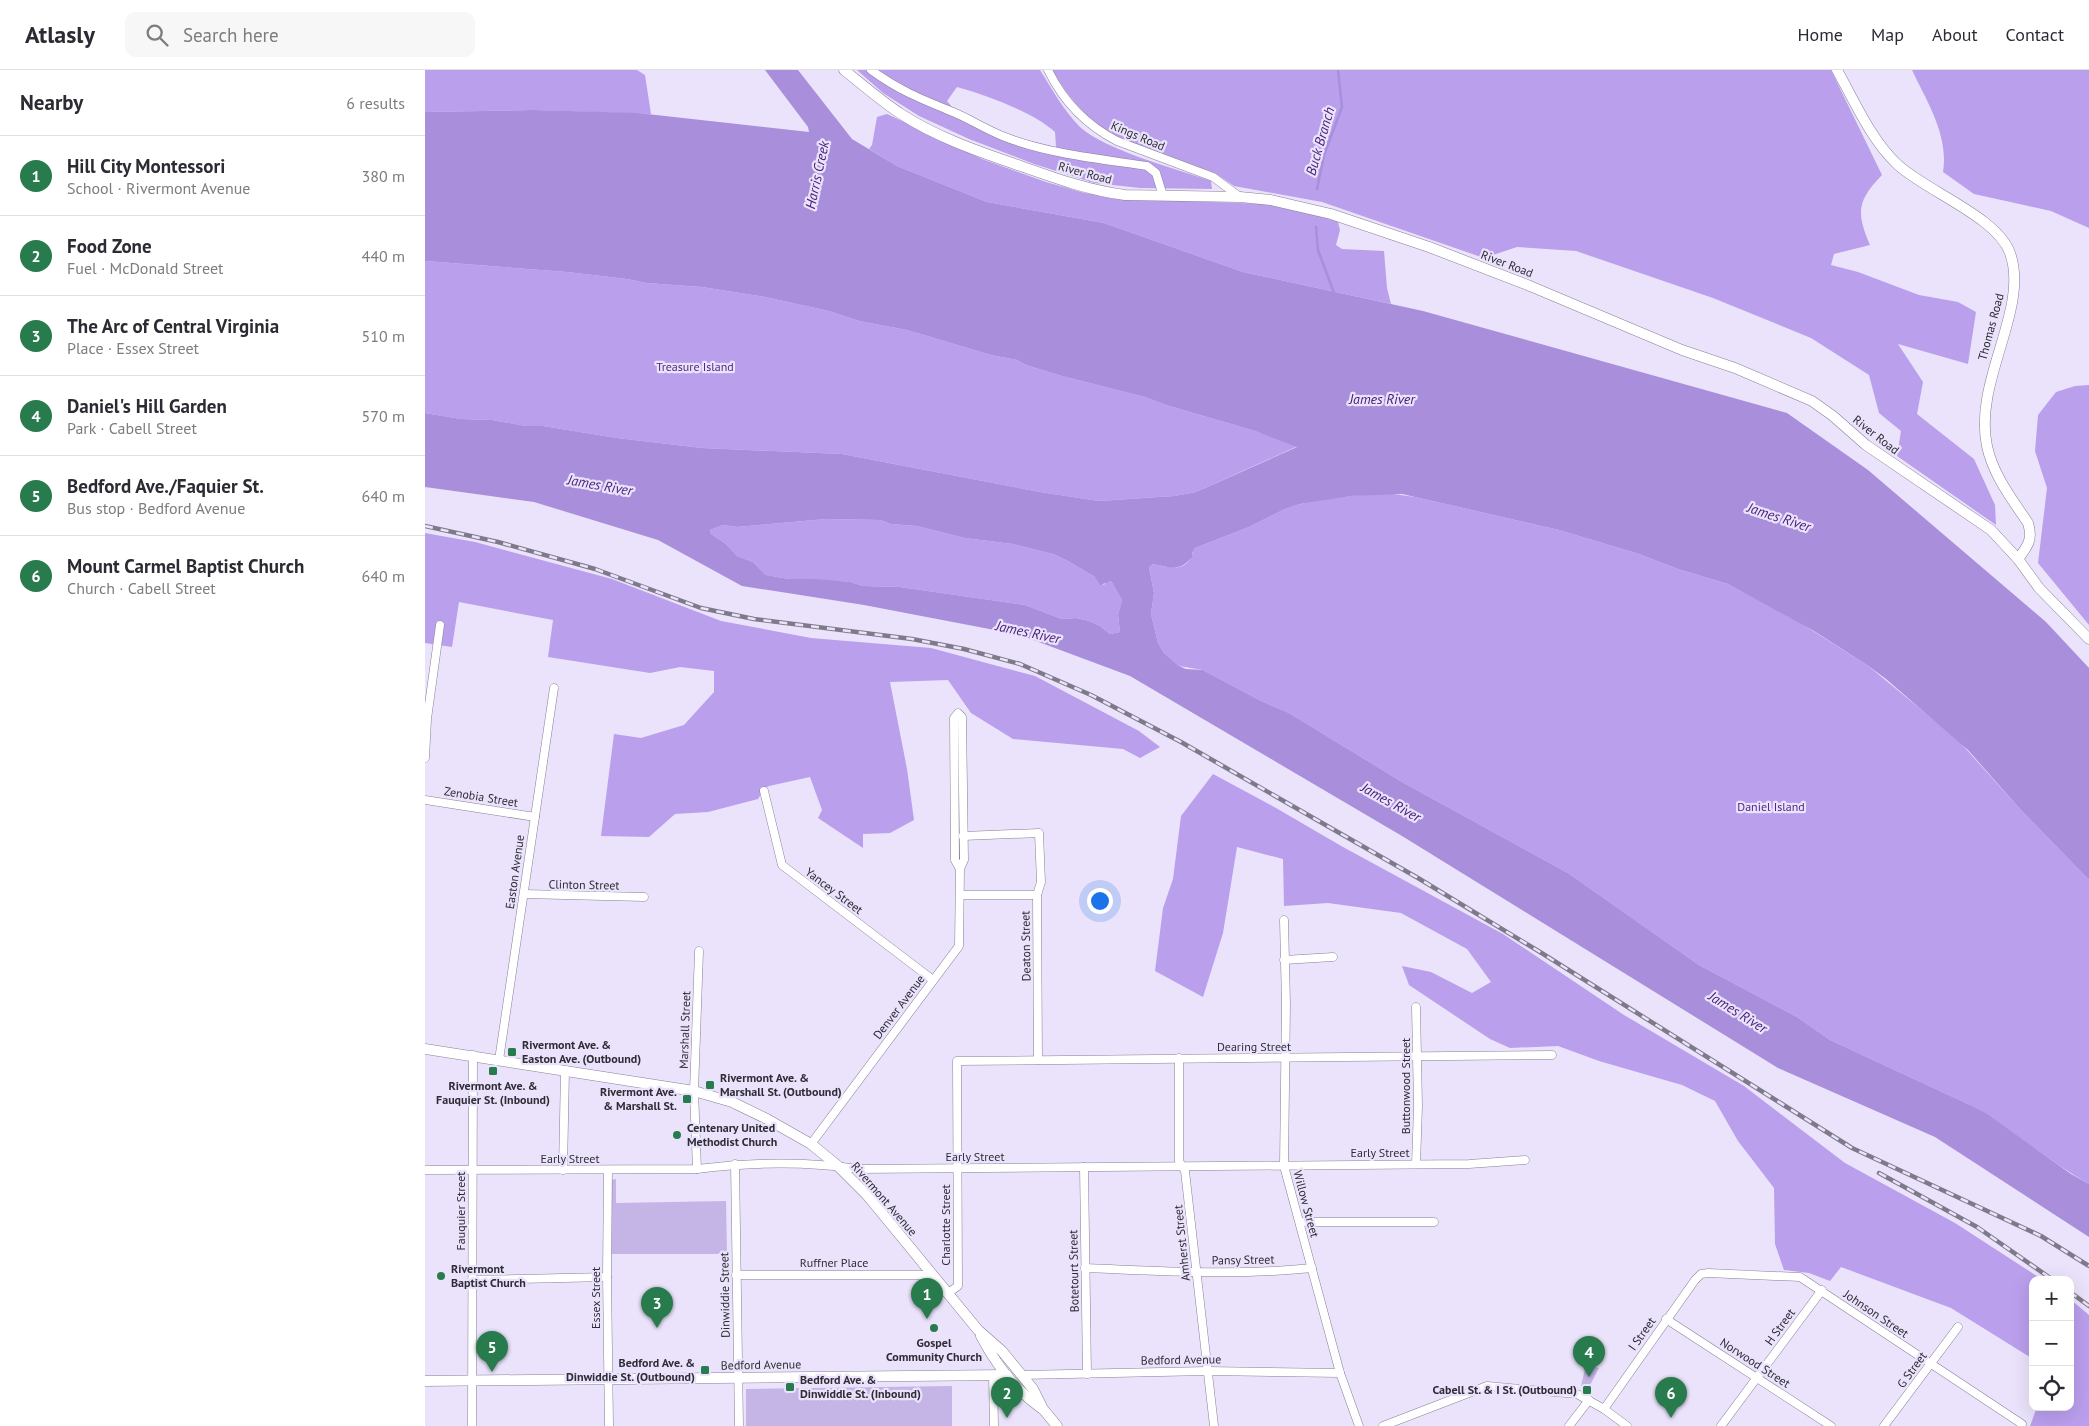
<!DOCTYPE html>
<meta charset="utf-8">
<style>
:root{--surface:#fff;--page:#f7f7f7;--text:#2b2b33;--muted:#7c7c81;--line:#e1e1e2;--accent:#277b4d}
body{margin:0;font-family:"PT Sans",sans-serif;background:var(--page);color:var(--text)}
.controls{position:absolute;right:15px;bottom:15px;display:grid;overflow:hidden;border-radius:10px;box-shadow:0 5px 20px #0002}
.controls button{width:45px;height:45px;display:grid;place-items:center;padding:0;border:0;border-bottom:1px solid var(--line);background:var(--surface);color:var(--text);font:25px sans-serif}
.you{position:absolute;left:674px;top:830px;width:18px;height:18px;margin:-12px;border:4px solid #fff;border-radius:50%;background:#1a73e8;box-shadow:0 0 0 8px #1a73e833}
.badge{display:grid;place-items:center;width:32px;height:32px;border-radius:50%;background:var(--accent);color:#fff;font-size:16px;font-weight:700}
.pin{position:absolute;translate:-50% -41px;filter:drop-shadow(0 1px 2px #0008)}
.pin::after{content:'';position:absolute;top:26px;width:18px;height:15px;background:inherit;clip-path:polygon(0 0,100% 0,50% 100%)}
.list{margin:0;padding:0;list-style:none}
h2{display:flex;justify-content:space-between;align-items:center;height:65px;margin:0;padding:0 20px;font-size:21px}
h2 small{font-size:16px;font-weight:400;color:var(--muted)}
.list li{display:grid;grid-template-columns:32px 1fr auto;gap:15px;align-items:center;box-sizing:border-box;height:80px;padding:0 20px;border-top:1px solid var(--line)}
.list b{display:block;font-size:19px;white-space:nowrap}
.list p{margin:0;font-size:16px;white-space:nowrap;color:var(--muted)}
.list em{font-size:16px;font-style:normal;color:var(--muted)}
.icon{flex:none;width:28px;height:28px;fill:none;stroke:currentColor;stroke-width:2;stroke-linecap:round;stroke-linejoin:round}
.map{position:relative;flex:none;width:1664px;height:1356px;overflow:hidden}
header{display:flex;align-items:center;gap:30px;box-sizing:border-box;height:70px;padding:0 25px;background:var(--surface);border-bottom:1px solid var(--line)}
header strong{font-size:24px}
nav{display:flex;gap:28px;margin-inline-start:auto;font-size:18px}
.search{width:350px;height:45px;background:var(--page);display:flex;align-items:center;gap:12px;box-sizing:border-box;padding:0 18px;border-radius:10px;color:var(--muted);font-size:19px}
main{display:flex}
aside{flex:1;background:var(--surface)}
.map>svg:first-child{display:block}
.green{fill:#c5b4e6}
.forest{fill:#ba9fed;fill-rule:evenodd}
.water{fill:#a98edb;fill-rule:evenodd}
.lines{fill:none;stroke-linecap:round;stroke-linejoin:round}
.stream{stroke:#a98edb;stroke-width:2.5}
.street-casing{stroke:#868095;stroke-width:9}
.secondary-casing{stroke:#868095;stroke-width:11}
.street{stroke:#fff;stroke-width:8}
.secondary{stroke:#fff;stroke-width:10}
.rail-casing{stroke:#7f7a8a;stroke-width:4.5}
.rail{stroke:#eae3fb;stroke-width:2.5;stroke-dasharray:8;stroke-linecap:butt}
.poi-dot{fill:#277b4d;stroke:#eae3fb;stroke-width:2}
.labels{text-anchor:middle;stroke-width:4.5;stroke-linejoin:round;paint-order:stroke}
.street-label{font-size:12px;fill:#2f2c36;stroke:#eae3fb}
.park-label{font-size:12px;fill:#4e2780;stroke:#eae3fb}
.poi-label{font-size:12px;font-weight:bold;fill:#2f2c36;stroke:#eae3fb;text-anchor:start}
.water-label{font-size:14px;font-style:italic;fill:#49207a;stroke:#eae3fb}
</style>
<header>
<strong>Atlasly</strong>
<div class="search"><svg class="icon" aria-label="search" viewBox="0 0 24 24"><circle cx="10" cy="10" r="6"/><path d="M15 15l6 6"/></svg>Search here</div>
<nav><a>Home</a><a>Map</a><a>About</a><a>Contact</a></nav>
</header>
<main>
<aside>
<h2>Nearby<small>6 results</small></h2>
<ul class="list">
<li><span class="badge">1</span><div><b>Hill City Montessori</b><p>School · Rivermont Avenue</p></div><em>380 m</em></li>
<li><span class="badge">2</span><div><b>Food Zone</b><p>Fuel · McDonald Street</p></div><em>440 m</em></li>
<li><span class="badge">3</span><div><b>The Arc of Central Virginia</b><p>Place · Essex Street</p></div><em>510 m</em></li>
<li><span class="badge">4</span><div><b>Daniel's Hill Garden</b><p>Park · Cabell Street</p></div><em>570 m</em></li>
<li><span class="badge">5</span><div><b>Bedford Ave./Faquier St.</b><p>Bus stop · Bedford Avenue</p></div><em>640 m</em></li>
<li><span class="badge">6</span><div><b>Mount Carmel Baptist Church</b><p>Church · Cabell Street</p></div><em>640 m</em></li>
</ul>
</aside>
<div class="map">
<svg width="1664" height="1356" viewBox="0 0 1664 1356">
<rect width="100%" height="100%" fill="#eae3fb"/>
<g class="green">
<polygon points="191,1109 191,1133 301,1131 302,1184 186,1184 186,1110"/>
<polygon points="1161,1294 1174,1298 1163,1319 1156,1316"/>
<polygon points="527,1316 527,1356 321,1356 321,1319"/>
</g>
<g class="forest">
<polygon points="0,0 212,0 220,5 226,44 109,40 0,42"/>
<path d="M432 0H615C627 19 639 41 655 57 680 80 752 99 786 111L787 119 715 118 669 113 609 94 544 69 494 46 458 23ZM532 17C561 25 608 42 630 62L631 77 586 66 527 37 522 31Z"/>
<path d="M627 0H1406L1457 105C1432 131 1431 142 1445 175L1409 184 1406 195 1433 202 1494 225 1533 232 1551 242 1543 294 1473 274 1498 312 1492 344 1549 389 1570 435 1571 455 1472 386 1476 361 1454 343 1444 305 1386 268 1288 228 1151 181 1092 177 1059 188 897 132 809 116 790 103 693 68C663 52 644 28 627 0Z"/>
<path d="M1487 0H1664V158L1626 141 1549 124 1518 102C1524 65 1502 32 1487 0Z"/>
<polygon points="462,44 557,89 621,112 660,123 705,129 841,134 882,142 913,152 915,160 911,175 917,179 959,181 962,218 966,234 818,202 679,153 562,132 472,96 444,79 447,75 452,47"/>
<polygon points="0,191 142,202 202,209 221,213 277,217 340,227 404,241 434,251 482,260 566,285 592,290 601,295 633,305 720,327 741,335 830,361 873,376 771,422 749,426 674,431 615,422 417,384 277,378 192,368 118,356 101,356 67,350 36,349 0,343"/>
<polygon points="1664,315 1664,555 1613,493 1622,418 1610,381 1613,345 1631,322 1650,316"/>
<path d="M961 423 990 427 1134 460 1214 484 1253 499 1303 514 1374 552 1442 595 1532 669 1595 739 1664 810V1114C1622 1090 1585 1058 1543 1034L1405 970 1372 947 1274 895 1143 803 977 712 864 643 834 630 778 600 754 596 739 583 733 573 726 544 729 523 724 497 728 494C740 496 757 503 765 489 767 485 767 482 770 478L824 457 860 439 875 434 914 427Z"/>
<polygon points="401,449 455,450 466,454 492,456 540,468 588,474 628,484 641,490 670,507 679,515 681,512 686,511 697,530 693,545 695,562 685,564 675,556 664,551 651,548 637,549 600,535 475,517 438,516 426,512 364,509 341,505 328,492 312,486 301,474 286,464 285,460 298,455 312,457"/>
<polygon points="0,463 50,472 187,509 296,551 386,568 506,578 610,606 714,661 735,677 715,688 698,679 588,669 546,643 523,610 465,612 482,699 489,750 465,763 438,764 438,778 393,748 397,740 385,707 344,716 339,719 333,729 283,742 250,744 224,767 176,766 189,664 216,668 259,655 289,622 289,601 255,597 225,603 123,587 128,550 34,532 27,577 0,573"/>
<polygon points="788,704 851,738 918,777 1078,864 1199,945 1319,1016 1420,1093 1530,1153 1618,1210 1608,1210 1608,1289 1526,1238 1416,1197 1405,1211 1384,1203 1359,1200 1350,1174 1349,1118 1313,1071 1290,1031 1257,1015 1174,991 1133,976 1085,978 1065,969 984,915 977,896 1006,902 1047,923 1066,912 1042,879 976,843 903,833 859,836 858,789 812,777 798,863 778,927 730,901 738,838 748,809 756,746"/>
<polygon points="1645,1229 1664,1245 1664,1356 1605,1356 1612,1337 1645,1337"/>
</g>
<path class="water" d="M340 0H373L427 69 472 96 562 132 679 153 818 202 998 241 1362 343 1443 400 1621 552 1664 598V810L1595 739 1543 680 1461 609 1442 595 1389 561 1303 514 1253 499 1214 484 1134 460 977 424 926 426 875 434 860 439 824 457 770 478 767 483V487C754 503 744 497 728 494L724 497 729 523 726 544 733 573 739 583 754 596 761 599 778 600 834 630 864 643 977 712 1143 803 1274 895 1372 947 1405 970 1543 1034 1562 1044 1646 1104 1664 1114V1167L1510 1067 1353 998 977 766 705 606 595 565 439 535 317 516 233 470 109 432 0 417V343L36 349 67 350 101 356H118L192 368 277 378 417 384 615 422 674 431 749 426 771 422 872 377 830 361 741 335 720 327 633 305 601 295 592 290 566 285 482 260 434 251 404 241 340 227 277 217 221 213 202 209 142 202 0 191V42L109 40 213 43 384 62 383 57ZM401 449 455 450 466 454 492 456 540 468 588 474 628 484 641 490 670 507 675 515 686 511 697 530 693 545 695 562 685 564 675 556 664 551 651 548 637 549 600 535 475 517 438 516 426 512 389 509H364L341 505 328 492 312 486 301 474 286 464 285 460 298 455 312 457Z"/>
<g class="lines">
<g class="stream">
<polyline points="892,119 899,85 917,37 913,0"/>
<polyline points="891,157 893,180 909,223"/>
</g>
<g class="street-casing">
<g id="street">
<path d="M446 0C475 21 496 29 528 42 545 49 562 60 580 67 624 84 675 89 722 96L731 103 738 126"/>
<path d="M623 0C638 31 661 55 692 71L788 107 815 127"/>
<polyline points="0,688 2,649 15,555"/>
<polyline points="339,721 357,795 508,910"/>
<polyline points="0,730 110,747"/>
<polyline points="538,766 614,763 616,812 612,825 613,990"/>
<polyline points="99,824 219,827"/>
<polyline points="535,825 612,825"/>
<polyline points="859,850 861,934 859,1096 915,1303 934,1356"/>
<polyline points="859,890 908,887"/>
<polyline points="754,988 754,1091 760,1101 789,1356"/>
<polyline points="74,990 129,618"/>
<polyline points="386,1074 534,876 535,799 530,790 529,648 533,643 537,647 539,790 535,799"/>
<polyline points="310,1094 314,1356"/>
<polyline points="991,1094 993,1036 991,937"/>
<polyline points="659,1097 662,1304"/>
<polyline points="272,1099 269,1021 274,881"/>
<path d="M0 1100 272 1099C326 1092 380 1091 434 1099L1044 1094 1100 1090"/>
<polyline points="138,1100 140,1000"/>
<polyline points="183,1100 182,1207 184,1356"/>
<polyline points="875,1152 1009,1152"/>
<path d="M660 1198C735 1201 812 1206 887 1198"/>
<polyline points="311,1205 508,1205"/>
<polyline points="47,1210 182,1207"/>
<polyline points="523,1223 533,1216 532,991 1127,985"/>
<polyline points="1241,1249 1406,1356"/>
<polyline points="568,1305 569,1356"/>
<polyline points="597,1305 782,1301 915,1303"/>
<polyline points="1179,1339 1270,1210 1276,1204 1283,1203 1375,1207 1597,1354 1596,1356"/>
<polyline points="47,1356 48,985"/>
<polyline points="958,1356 1062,1316 1152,1324 1179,1339 1202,1356"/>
<polyline points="1144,1356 1164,1330"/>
<polyline points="1296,1356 1397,1220"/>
<polyline points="1459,1356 1533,1257"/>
</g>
</g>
<g class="secondary-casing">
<g id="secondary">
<path d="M419 0C438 15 456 31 476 44 510 66 549 80 587 93 624 106 661 120 700 125L815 127 846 130 906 144 1004 177 1105 216 1257 280 1310 298 1387 331 1408 346 1441 375 1566 460 1593 489 1614 518 1664 569"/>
<path d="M1412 0C1430 32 1446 70 1473 95 1503 122 1572 147 1585 183 1605 239 1548 311 1562 376 1568 405 1587 429 1603 453 1608 469 1603 476 1593 489"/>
<polyline points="0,979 269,1021 307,1032 342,1049 386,1074 413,1096 442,1125 553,1260 577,1281 608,1319 618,1339 632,1356"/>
<path d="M556 1266C570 1293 591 1320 616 1338"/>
<polyline points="0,1311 582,1305"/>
</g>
</g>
<use href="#street" class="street"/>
<use href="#secondary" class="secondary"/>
<g class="rail-casing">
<g id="rail">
<polyline points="0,456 73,472 170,499 276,538 329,549 487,569 539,579 595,594 666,625 756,672 993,808 1115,882 1427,1078 1616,1166 1664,1196"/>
<polyline points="1454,1103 1552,1157 1628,1210"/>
<polyline points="1645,1222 1664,1236"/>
</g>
</g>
<use href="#rail" class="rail"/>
</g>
<g class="poi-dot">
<rect x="82" y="977" width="10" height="10" rx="2.5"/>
<rect x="63" y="996" width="10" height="10" rx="2.5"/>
<rect x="280" y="1010" width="10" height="10" rx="2.5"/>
<rect x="257" y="1024" width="10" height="10" rx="2.5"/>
<circle cx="252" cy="1065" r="5"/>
<circle cx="16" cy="1206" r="5"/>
<circle cx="509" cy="1258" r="5"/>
<rect x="275" y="1295" width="10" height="10" rx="2.5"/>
<rect x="360" y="1312" width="10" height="10" rx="2.5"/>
<rect x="1157" y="1315" width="10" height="10" rx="2.5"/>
</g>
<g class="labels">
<g class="street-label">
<text transform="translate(713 66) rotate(23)" y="4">Kings Road</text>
<text transform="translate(660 103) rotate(15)" y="4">River Road</text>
<text transform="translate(1082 194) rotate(21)" y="4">River Road</text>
<text transform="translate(1566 257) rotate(-75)" y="4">Thomas Road</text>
<text transform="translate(1451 365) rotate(38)" y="4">River Road</text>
<text transform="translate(56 727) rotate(9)" y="4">Zenobia Street</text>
<text transform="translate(90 802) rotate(-82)" y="4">Easton Avenue</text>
<text transform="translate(159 815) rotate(1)" y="4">Clinton Street</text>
<text transform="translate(409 821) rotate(37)" y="4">Yancey Street</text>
<text transform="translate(601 876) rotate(-91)" y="4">Deaton Street</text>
<text transform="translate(474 937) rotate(-53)" y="4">Denver Avenue</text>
<text transform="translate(260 960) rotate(-88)" y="4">Marshall Street</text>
<text x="829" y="981">Dearing Street</text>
<text transform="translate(981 1016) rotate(-90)" y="4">Buttonwood Street</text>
<text x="955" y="1087">Early Street</text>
<text x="550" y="1091">Early Street</text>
<text x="145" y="1093">Early Street</text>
<text transform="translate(459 1129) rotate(49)" y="4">Rivermont Avenue</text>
<text transform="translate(881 1134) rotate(75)" y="4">Willow Street</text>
<text transform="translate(36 1141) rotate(-90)" y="4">Fauquier Street</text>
<text transform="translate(521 1155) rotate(-90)" y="4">Charlotte Street</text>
<text transform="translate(757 1173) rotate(-96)" y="4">Amherst Street</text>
<text transform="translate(818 1190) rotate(-1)" y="4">Pansy Street</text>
<text x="409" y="1197">Ruffner Place</text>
<text transform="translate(649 1201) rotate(-91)" y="4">Botetourt Street</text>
<text transform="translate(300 1225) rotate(-91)" y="4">Dinwiddie Street</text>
<text transform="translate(171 1228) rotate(-90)" y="4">Essex Street</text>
<text transform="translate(1451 1244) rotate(34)" y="4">Johnson Street</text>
<text transform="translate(1355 1257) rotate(-54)" y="4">H Street</text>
<text transform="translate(1217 1264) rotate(-55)" y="4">I Street</text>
<text transform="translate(756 1290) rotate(-1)" y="4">Bedford Avenue</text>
<text transform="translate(1330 1293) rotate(33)" y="4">Norwood Street</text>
<text transform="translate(336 1295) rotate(-1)" y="4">Bedford Avenue</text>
<text transform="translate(1487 1300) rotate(-54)" y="4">G Street</text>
</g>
<g class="park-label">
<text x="270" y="301">Treasure Island</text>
<text x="1346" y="741">Daniel Island</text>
</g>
<g class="poi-label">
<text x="97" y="979">Rivermont Ave. &amp;<tspan x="97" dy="14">Easton Ave. (Outbound)</tspan></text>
<text x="295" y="1012">Rivermont Ave. &amp;<tspan x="295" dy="14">Marshall St. (Outbound)</tspan></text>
<text x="68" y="1020" text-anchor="middle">Rivermont Ave. &amp;<tspan x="68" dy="14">Fauquier St. (Inbound)</tspan></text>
<text x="252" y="1026" text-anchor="end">Rivermont Ave.<tspan x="252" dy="14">&amp; Marshall St.</tspan></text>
<text x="262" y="1062">Centenary United<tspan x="262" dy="14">Methodist Church</tspan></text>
<text x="26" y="1203">Rivermont<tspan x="26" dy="14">Baptist Church</tspan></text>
<text x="509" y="1277" text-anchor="middle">Gospel<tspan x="509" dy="14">Community Church</tspan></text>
<text x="270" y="1297" text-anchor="end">Bedford Ave. &amp;<tspan x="270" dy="14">Dinwiddie St. (Outbound)</tspan></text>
<text x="375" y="1314">Bedford Ave. &amp;<tspan x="375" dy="14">Dinwiddle St. (Inbound)</tspan></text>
<text x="1152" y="1324" text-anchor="end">Cabell St. &amp; I St. (Outbound)</text>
</g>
<g class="water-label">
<text transform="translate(895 71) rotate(-74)" y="5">Buck Branch</text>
<text transform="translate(392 105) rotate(-78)" y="5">Harris Creek</text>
<text x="957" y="334">James River</text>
<text transform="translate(175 415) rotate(10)" y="5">James River</text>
<text transform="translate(1354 447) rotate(18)" y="5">James River</text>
<text transform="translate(603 562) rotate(12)" y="5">James River</text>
<text transform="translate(966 732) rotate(29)" y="5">James River</text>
<text transform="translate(1313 942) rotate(32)" y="5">James River</text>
</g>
</g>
</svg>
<div class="controls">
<button>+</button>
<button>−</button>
<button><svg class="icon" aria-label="locate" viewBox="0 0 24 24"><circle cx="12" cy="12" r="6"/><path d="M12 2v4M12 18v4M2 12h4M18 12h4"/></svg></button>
</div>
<div class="you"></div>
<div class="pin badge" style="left:502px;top:1249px">1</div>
<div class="pin badge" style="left:582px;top:1348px">2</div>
<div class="pin badge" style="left:232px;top:1258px">3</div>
<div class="pin badge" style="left:1164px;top:1307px">4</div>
<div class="pin badge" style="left:67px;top:1302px">5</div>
<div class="pin badge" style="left:1246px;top:1348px">6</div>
</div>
</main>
